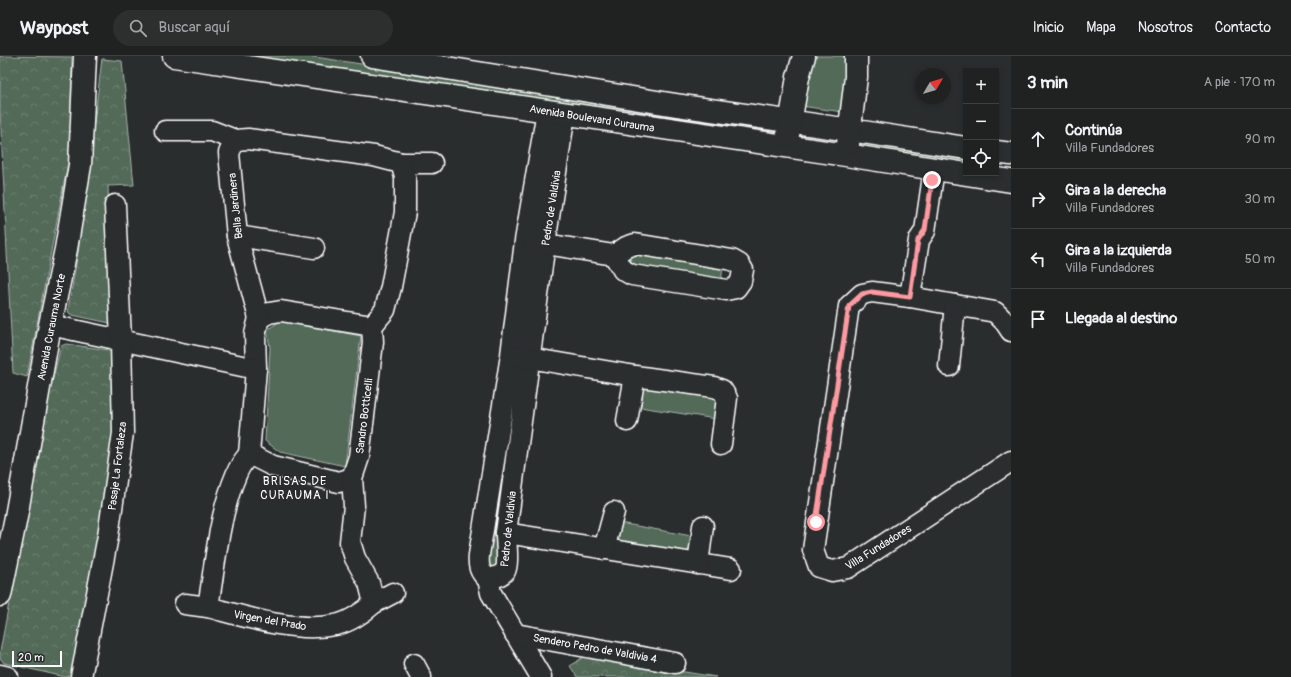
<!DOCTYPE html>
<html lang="es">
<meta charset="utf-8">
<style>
:root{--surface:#202222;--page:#2d2f2f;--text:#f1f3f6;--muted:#a2a4a5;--line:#3d3f40}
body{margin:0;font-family:Pangolin,sans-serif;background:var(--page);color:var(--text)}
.controls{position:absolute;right:12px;top:12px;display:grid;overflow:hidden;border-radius:0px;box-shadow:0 2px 6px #0003}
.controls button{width:36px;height:36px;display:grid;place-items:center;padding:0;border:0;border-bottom:1px solid var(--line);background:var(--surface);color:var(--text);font:20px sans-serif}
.compass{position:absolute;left:915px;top:12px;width:36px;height:36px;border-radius:50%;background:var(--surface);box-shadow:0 2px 6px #0003;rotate:52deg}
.scale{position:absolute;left:12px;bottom:10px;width:50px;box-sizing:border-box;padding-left:4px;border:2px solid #fff;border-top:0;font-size:11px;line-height:14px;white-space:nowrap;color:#fff;-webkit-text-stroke:3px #2a2d2e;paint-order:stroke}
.stop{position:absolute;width:12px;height:12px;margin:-9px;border:3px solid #ff9aa2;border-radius:50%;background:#fff}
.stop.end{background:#ff9aa2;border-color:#fff;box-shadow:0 1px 4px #0008}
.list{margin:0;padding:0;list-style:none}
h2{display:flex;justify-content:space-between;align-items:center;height:52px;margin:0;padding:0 16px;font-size:17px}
h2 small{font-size:13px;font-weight:400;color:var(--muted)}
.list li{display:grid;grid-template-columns:26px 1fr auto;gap:12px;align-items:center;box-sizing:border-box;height:60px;padding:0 16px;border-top:1px solid var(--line)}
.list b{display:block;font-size:15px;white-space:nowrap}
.list p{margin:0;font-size:13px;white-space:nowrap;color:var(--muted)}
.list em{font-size:13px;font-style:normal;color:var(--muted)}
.icon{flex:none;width:22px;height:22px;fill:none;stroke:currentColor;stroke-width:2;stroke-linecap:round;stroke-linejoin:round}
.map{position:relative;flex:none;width:1011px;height:621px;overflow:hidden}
header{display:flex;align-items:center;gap:24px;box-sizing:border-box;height:56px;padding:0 20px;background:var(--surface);border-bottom:1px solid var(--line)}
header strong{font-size:19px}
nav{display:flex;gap:22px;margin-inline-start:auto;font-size:14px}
.search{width:280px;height:36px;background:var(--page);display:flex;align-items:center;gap:10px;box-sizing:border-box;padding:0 14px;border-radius:22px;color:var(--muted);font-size:15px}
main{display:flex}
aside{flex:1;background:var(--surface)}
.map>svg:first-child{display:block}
.grass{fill:#526a58;stroke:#a8b4ac}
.park{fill:url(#park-crowns);stroke:#a8b4ac}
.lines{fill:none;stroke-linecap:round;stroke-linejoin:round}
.street-casing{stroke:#fff;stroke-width:23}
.secondary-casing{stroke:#fff;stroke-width:25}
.street{stroke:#2a2d2e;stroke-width:20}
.secondary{stroke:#2a2d2e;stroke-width:22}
.route{stroke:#ff9aa2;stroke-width:5}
.labels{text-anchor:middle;stroke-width:3;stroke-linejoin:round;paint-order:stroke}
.street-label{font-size:11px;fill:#fff;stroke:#2a2d2e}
.neighbourhood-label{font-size:12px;letter-spacing:1px;fill:#fff;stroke:#2a2d2e}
</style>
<header>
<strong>Waypost</strong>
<div class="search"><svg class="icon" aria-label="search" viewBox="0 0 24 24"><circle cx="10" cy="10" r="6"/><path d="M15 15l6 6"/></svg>Buscar aquí</div>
<nav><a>Inicio</a><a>Mapa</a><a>Nosotros</a><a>Contacto</a></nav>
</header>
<main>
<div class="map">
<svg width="1011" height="621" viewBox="0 0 1011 621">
<defs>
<pattern id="park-crowns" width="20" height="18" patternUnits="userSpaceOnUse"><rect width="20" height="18" fill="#526a58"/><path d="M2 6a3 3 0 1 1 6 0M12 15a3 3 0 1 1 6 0" fill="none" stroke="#6c8071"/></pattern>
</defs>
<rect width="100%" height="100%" fill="#2a2d2e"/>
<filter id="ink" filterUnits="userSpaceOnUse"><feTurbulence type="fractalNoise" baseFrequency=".025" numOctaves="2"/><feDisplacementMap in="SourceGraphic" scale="8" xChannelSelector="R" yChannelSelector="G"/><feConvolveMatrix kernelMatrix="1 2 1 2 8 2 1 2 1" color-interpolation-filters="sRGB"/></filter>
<g filter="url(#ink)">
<g class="grass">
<polygon points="236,0 308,0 778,71 777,84"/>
<polygon points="811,0 846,0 843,56 801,50"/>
<polygon points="799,76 838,82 837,92 797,86"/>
<polygon points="862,83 966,98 966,110 861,95"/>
<polygon points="641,196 723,209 721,228 633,210 630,201"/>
<polygon points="280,265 361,280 345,410 280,396 265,385 270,292 267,274"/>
<polygon points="519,304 501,490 496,513 487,510"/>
<polygon points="643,328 720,340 716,363 640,351"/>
<polygon points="620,467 697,481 691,502 616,489"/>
</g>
<g class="park">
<polygon points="0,0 72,1 70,96 27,321 13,317 0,54"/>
<polygon points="102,3 122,5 134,129 108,130 113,265 110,267 72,259 69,257 68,254 78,196"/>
<polygon points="66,288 109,294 111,298 115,335 115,377 74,617 70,620 65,621 4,607 0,602 0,596 43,362 61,290"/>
<polygon points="585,600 716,621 577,621 570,610"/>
</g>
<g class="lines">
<g class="street-casing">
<g id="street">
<path d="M547 55 525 185 511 299 479 499C478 509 479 516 488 523 494 522 501 520 505 515 509 508 506 486 506 477L545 187 565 58"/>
<polyline points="165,75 212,75 235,84"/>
<polyline points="401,107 432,107"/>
<polyline points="237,180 314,192"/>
<polyline points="533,186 614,199 626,191 635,188 732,204 739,208 743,214 741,225 736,232 726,234 632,219 623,214 614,199"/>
<polyline points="910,241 919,184 925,175 934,113"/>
<polygon points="281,255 372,270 373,286 359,401 352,422 339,426 273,410 249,398 256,313 255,278 259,262 269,257"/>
<polyline points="259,262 237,180 229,97 235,84 248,83 374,100 401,107 405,121 405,156 391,231 385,254 372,270"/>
<polyline points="50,269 256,313"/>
<polyline points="1011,275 1005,266 995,256 910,241 872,236 862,238 849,250 813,494 819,511 832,515 848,512 1011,405"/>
<polyline points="517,300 635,320 714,331 722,334 727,342 721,388"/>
<polyline points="949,310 955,249"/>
<polyline points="627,365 635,320"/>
<path d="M249 398C244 404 239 411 236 419 219 459 215 509 208 551 246 561 295 577 335 569 348 567 364 556 374 547L369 527 355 502 350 486 354 450 352 422"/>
<polyline points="506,477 731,513"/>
<polyline points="604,493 614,456"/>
<polyline points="698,508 703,470"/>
<polyline points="488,523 491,537 541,621"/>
<polyline points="374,547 393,537"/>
<polyline points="185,548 208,551"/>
<polyline points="515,578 675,607"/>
<polyline points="414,608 421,621"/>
<polyline points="0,619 8,621"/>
<polyline points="81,621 108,480 123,377 121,284 115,149"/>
</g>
</g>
<g class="secondary-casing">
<g id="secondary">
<polyline points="174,0 846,99 1011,125"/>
<polyline points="372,0 676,49 850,74 966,92"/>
<polyline points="788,79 798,21 804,0"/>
<polyline points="848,88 856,21 856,0"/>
<polyline points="996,96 1011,98"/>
<polyline points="0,539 16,461 50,269 66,193 80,109 85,0"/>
</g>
</g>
<use href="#street" class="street"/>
<use href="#secondary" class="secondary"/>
</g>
</g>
<g class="lines" filter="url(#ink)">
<polyline class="route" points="816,466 849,250 862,238 872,236 910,241 918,184 925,174 932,124"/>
</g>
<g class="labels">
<g class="street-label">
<text transform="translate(592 62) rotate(9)" y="4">Avenida Boulevard Curauma</text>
<text transform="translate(235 150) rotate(-96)" y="4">Bella Jardinera</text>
<text transform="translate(551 152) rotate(-81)" y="4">Pedro de Valdivia</text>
<text transform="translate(51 271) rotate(-79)" y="4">Avenida Curauma Norte</text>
<text transform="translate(364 360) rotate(-83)" y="4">Sandro Botticelli</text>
<text transform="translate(117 410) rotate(-83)" y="4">Pasaje La Fortaleza</text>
<text transform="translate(508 473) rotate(-84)" y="4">Pedro de Valdivia</text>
<text transform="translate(878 491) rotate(-32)" y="4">Villa Fundadores</text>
<text transform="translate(270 564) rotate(10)" y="4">Virgen del Prado</text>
<text transform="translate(595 592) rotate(10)" y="4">Sendero Pedro de Valdivia 4</text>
</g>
<g class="neighbourhood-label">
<text x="295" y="429">BRISAS DE<tspan x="295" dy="14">CURAUMA I</tspan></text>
</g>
</g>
</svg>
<div class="controls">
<button>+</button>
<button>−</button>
<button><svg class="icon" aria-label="locate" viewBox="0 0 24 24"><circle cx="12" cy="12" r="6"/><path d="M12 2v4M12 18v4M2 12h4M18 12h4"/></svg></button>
</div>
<svg class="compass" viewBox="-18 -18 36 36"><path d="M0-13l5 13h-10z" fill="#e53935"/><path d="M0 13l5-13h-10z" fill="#a2a4a5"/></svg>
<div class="scale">20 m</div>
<div class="stop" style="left:816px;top:466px"></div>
<div class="stop end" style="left:932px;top:124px"></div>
</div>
<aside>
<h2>3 min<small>A pie · 170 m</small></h2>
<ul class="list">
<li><svg class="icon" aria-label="ahead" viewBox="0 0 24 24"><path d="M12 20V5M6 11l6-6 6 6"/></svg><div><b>Continúa</b><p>Villa Fundadores</p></div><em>90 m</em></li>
<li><svg class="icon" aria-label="right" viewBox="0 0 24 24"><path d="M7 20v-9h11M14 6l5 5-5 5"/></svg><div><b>Gira a la derecha</b><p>Villa Fundadores</p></div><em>30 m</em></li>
<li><svg class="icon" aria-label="left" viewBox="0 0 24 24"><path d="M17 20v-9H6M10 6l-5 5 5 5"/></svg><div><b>Gira a la izquierda</b><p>Villa Fundadores</p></div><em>50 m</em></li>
<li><svg class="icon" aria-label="arrive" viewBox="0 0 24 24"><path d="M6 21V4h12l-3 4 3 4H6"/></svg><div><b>Llegada al destino</b></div></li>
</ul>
</aside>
</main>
